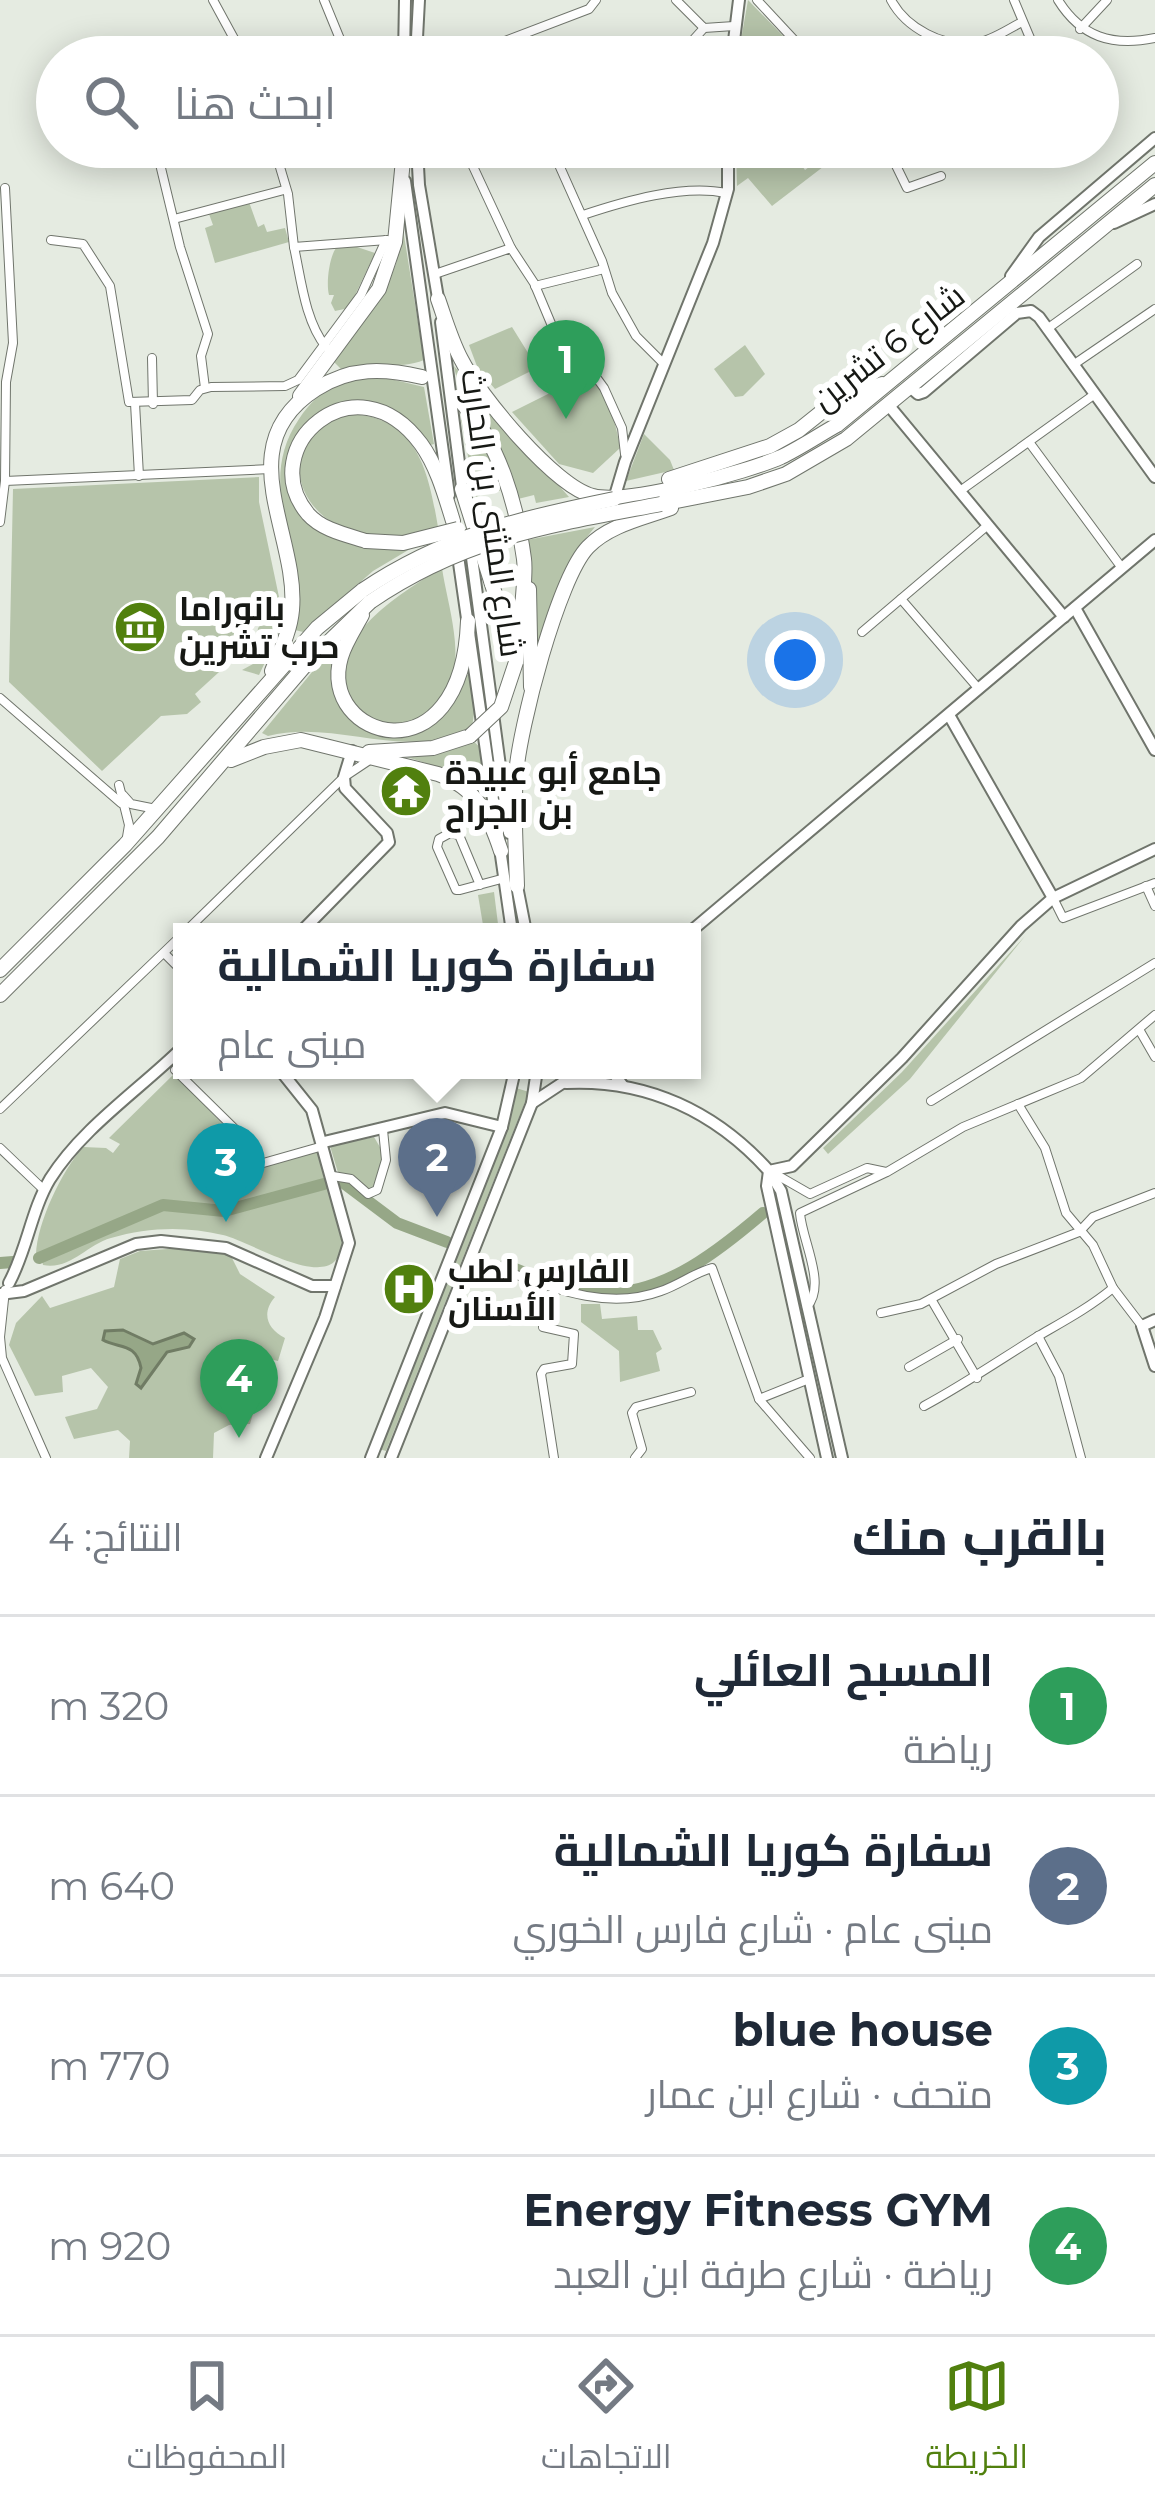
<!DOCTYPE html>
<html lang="ar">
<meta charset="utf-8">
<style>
:root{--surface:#fff;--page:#f2f2f3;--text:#1f2937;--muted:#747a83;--line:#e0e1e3;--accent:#51800e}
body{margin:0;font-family:Montserrat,Cairo,sans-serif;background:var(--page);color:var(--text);direction:rtl}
.you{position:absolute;left:795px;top:660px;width:42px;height:42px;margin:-30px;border:9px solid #fff;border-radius:50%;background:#1a73e8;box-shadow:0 0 0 18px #1a73e833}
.badge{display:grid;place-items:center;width:78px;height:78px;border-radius:50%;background:var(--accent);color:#fff;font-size:39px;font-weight:700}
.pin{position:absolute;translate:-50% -99px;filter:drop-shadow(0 3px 6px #0008)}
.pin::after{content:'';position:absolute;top:63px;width:42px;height:36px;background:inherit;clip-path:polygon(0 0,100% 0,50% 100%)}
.popup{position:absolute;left:173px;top:923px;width:528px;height:156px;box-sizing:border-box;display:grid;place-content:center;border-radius:0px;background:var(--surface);filter:drop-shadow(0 3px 9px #0005);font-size:39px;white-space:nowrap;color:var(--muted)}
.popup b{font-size:45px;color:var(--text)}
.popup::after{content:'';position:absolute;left:50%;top:100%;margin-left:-24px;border:24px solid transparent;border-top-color:var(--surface)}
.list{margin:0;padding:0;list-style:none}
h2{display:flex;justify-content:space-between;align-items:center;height:156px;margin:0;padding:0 48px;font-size:51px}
h2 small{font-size:39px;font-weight:400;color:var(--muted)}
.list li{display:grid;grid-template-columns:78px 1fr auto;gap:36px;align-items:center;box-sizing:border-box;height:180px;padding:0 48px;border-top:3px solid var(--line)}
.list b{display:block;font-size:45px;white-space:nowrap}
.list p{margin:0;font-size:39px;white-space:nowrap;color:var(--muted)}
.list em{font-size:39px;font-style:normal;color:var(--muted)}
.icon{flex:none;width:66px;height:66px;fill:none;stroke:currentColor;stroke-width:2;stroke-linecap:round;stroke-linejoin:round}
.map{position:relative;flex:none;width:1155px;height:1458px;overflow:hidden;direction:ltr}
.search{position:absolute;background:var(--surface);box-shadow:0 6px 30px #0003;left:36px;right:36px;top:36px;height:132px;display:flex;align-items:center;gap:30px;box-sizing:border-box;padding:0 42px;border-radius:66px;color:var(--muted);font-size:45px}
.sheet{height:876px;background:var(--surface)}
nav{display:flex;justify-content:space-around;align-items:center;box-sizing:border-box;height:168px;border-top:3px solid var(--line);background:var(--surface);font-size:33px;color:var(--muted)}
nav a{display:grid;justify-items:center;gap:6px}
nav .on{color:var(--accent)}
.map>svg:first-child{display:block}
.green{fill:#b6c4aa}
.water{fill:#96a787;stroke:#707c64;stroke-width:3}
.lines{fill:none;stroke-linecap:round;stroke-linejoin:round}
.river{stroke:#96a787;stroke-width:12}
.street-casing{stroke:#70756c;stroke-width:10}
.secondary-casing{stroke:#70756c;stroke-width:14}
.primary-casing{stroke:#70756c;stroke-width:14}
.highway-casing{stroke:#70756c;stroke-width:16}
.street{stroke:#fff;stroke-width:8}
.secondary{stroke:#fff;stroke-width:10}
.primary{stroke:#fff;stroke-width:10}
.highway{stroke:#fff;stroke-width:14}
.highway-bridge-casing{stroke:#70756c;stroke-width:16;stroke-linecap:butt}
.highway-bridge{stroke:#fff;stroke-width:14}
.labels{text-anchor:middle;stroke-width:12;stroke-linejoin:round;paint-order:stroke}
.street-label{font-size:33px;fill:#161814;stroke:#fff}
.poi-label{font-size:33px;font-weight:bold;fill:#161814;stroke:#fff;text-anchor:start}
</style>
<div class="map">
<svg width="1155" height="1458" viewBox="0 0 1155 1458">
<rect width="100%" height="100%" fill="#e5ebe1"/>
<g class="green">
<polygon points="748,0 788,41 771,57 738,57"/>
<polygon points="736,147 816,147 797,159 805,170 836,147 849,147 772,206 748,178 737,186"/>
<polygon points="249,202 258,227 264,224 267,232 285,228 289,242 215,263 205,228 213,225 209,214"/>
<path d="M403 229 424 360C399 370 369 362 341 369L333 361 383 295 396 264Z"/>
<path d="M351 245 375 253 349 308 335 311 331 303 334 295H329C326 284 329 258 336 248Z"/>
<polygon points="512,327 530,356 545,364 495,389 478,369 469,345"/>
<polygon points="745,345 765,374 743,396 735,397 714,369"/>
<path d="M454 366 569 497 536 503 534 495 518 499C510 478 504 454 492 434 477 406 459 398 454 366Z"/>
<path d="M588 374C607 394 616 422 620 448L593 473 559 464 512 412Z"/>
<path d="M378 376 424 387 434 444 427 446C403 405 359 386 318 415 309 422 298 432 296 444 293 464 298 489 299 510L373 547 410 549 373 571 303 632 295 630C312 554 251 490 299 419 320 387 342 381 378 376Z"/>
<path d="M343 414C416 413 428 468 438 527 412 534 388 542 362 535 294 518 273 446 343 414Z"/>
<polygon points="466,417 488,456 500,491 487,490 476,498 461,420"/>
<polygon points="644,434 670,460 674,470 626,481"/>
<polygon points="259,477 259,502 279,597 253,621 252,651 239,664 230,662 195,694 201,702 187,714 161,716 102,771 9,682 13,489"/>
<path d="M595 527C562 565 551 606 539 654L527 540Z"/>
<path d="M442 568C447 604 468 662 445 695 438 705 425 714 415 722 392 725 370 724 355 704 312 646 402 592 442 568Z"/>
<polygon points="282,602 278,635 259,675 242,670 253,664 258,628"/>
<path d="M340 638 344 641C295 730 440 780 465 675H470L475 707 472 727C409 764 336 718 268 736L262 733Z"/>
<polygon points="473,741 481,748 489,788 483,789 463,775 385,750 430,754"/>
<polygon points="494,892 498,924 484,931 478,895"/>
<polygon points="1025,936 910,1079 828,1154 823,1148 902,1072"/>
<path d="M174 1074 235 1137 247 1172 319 1151 342 1243C338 1299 251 1241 223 1235 186 1226 148 1227 111 1238 86 1245 71 1270 43 1265L42 1261 158 1212 155 1203 36 1255C37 1222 62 1171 83 1147L106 1148 113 1153 120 1144 109 1138Z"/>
<polygon points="516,1088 529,1092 386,1451 379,1449 492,1169"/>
<polygon points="374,1137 384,1154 379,1183 370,1192 339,1176 330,1146"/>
<path d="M181 1248 230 1254 240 1274 275 1297C261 1313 267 1329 285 1338L278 1361 256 1356C243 1368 241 1377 242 1395L256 1403 250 1424 229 1425 214 1433 213 1458H129L130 1441 118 1430 74 1439 65 1417 97 1409 108 1387 91 1368 62 1376 63 1392 35 1396 9 1345 16 1323 42 1296 50 1308 114 1287 120 1259 140 1251Z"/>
<polygon points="581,1304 600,1304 602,1319 637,1316 638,1330 653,1330 662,1349 656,1353 660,1371 620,1382 619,1351 581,1322"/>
</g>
<path class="water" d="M123 1330 153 1344 184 1333 194 1339 189 1347 167 1352 141 1388 136 1384 141 1368C136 1342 119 1349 103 1340L105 1331Z"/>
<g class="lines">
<g class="river">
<polyline points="345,1184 397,1223 447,1242"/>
<polyline points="39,1258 163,1205 224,1211 324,1184"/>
<polyline points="0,1263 13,1262"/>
<path d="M505 1265C530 1274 560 1290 586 1293 656 1301 714 1255 763 1213"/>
</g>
<g class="street-casing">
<g id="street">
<polyline points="213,0 244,57"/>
<polyline points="324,0 342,44"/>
<polyline points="676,0 704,28 734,26"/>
<polyline points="757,0 810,57"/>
<path d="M891 0C906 28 943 48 976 43 991 41 1008 29 1022 22"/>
<polyline points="1014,0 1038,57"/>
<path d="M1058 0C1081 37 1112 47 1155 38"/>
<polyline points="1080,29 1107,0"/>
<polyline points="463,57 589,9 596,0"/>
<polyline points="684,57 685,49 704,28"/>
<polyline points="274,147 288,194 294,247 387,240"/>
<polyline points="464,147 511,248"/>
<polyline points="551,147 602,261 612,293 636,336 664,364"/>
<polyline points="887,147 907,188 941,176"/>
<polyline points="160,164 180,247 208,334 201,356 205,388"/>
<path d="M583 215C625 201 683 184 726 193"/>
<polyline points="174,219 284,190"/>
<polyline points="51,240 83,244 110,286 129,402 192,400 200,390 211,387 285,386 298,380 361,295 386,240"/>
<path d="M294 247C301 279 305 321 326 347"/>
<polyline points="435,274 511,248 534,283 555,333 585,374 596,377 604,388 622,428 625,454"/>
<polyline points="535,286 604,269"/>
<polyline points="1047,329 1137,264"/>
<polyline points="152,358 153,404"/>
<polyline points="1073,365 1155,309"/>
<polyline points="135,403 139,476"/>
<polyline points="1029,442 1122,568"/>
<polyline points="5,481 270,469"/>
<polyline points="960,491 1095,394"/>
<polyline points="0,522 5,481 6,382 13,343 5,188"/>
<polyline points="901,599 978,688"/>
<polyline points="862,632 988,525"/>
<polyline points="0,698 121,803"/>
<polyline points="119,785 129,825 127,837"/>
<polyline points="123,795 131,804 156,809"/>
<polyline points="480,885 459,835 450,833 439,839 437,847 456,890 460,890 505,878"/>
<polyline points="1146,886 1155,906"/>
<polyline points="1053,898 1063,918 1155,883"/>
<polyline points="185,932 344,777 371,759"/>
<polyline points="164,953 182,971"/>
<polyline points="1140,1031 1155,1057"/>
<polyline points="175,1070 237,1131 249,1167 323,1146"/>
<polyline points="931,1101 1155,963"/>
<polyline points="1018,1104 1045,1148 1066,1213 1093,1245 1113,1288 1142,1326"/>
<polyline points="0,1109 182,935"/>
<polyline points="0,1148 44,1190"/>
<polyline points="770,1171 810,1194 867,1168 886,1172"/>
<polyline points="333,1176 351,1179 368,1194 377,1190 386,1160 383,1130"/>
<path d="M470 1259C531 1277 596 1315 661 1291 679 1285 694 1273 712 1268L759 1399 810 1458"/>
<polyline points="5,1290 0,1337 2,1358 46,1458"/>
<polyline points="931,1299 977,1378"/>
<path d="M807 1307C827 1284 802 1241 800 1213L887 1172 963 1127 1081 1078 1155 1015"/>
<polyline points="881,1313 921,1304 996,1264 1079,1232 1093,1217 1155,1193"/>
<polyline points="543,1327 574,1334 572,1364 544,1369 541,1374 554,1458"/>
<polyline points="1038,1336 1059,1376 1081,1458"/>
<polyline points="909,1367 958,1339"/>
<polyline points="759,1399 809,1379"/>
<path d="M924 1406C965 1384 1001 1359 1040 1335 1066 1320 1090 1307 1113 1288"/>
<polyline points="635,1458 642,1449 632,1413 636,1407 691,1392"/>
</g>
</g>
<g class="secondary-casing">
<g id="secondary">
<polyline points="732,57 739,0"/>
<polyline points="1114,223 1155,204"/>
<polyline points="1011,276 1039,237 1155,138"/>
<polyline points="911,388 918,394 924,392 1017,313 1031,311 1039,317 1155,477"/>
<polyline points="890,407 1064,617"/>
<polyline points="614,499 625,462 713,243 728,189 728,147"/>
<polyline points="1075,608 1155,750"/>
<polyline points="949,715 1053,898"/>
<polyline points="301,932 389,842 387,833 345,788 344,777 352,751"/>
<polyline points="690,932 1155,540"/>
<polyline points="611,1070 623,1086"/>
<path d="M566 1083C647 1079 716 1112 769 1171L792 1166 902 1058 1021 926 1053 898 1155 849"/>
<polyline points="324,1142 445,1113 502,1127"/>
<path d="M9 1283C27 1250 31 1211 50 1179 82 1128 139 1090 182 1048"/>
<polyline points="0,1294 24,1291 136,1244 161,1241 226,1248 312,1286 335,1286"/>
<polyline points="1155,1320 1142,1326 1155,1366"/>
<polyline points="266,1458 325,1318 349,1243 312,1110 280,1070"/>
</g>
</g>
<g class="primary-casing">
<g id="primary">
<polyline points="404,57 405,0"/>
<polyline points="416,57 419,0"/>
<polyline points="417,147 419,185 439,304"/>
<polyline points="405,181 449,495"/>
<polyline points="441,322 463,494"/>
<polyline points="470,543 509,833"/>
<polyline points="457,549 512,932"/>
<polyline points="516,881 526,932"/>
<polyline points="532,1103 582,1070"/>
<polyline points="769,1171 781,1191 842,1458"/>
<polyline points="769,1171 767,1186 827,1458"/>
<polyline points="371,1458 502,1127 515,1070"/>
<polyline points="391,1458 532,1103 537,1070"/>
</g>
</g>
<g class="highway-casing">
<g id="highway">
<path d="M438 299C445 319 451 340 461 359 479 395 555 487 593 496 627 505 747 472 781 457 800 448 819 435 837 425L1155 163"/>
<polyline points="300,396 379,289 395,242 403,160"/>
<path d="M462 403C499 442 517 506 524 559 527 580 518 637 516 662"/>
<polyline points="669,479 770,446 799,430 834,402 882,384"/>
<polyline points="462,489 513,651"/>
<polyline points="661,504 748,487 786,474 846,439 1155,185"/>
<path d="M366 541C347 535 322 530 308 514 253 448 355 355 421 444 437 466 445 495 453 521"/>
<polyline points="529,589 531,687"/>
<path d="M362 615C355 628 345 643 341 657 317 739 462 783 468 621"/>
<path d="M272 671C280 651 290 632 292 610 299 534 227 446 316 389 351 367 383 368 422 377"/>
<polyline points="369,752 433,748 470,736"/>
<path d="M231 760 264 747 301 740 438 774C477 788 489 815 501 851"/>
<path d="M517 886C516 849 513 811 516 775 519 729 558 578 588 547 609 525 644 518 671 508"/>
<polyline points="0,970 125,845 317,628 363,590"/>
<polyline points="0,995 158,837 308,662 370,602"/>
</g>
</g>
<use href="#street" class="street"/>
<use href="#secondary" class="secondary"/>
<use href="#primary" class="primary"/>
<use href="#highway" class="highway"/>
<g class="highway-bridge-casing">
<g id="highway-bridge">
<polyline points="366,541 403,543 458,529"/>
<path d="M363 590C443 536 521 518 614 499"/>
<path d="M370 602C465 537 551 525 661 504"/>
<polyline points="470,736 501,707 516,662"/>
</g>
</g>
<use href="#highway-bridge" class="highway-bridge"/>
</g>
<defs>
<g id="museum-disc" transform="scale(2.7)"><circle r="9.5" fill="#51800e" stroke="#fff"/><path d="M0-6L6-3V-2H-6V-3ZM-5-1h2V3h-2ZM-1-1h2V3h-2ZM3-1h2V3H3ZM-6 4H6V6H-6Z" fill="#fff"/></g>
<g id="temple-disc" transform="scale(2.7)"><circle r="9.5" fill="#51800e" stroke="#fff"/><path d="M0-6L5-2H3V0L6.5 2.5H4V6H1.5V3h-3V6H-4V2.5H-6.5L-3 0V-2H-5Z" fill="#fff"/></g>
<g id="hospital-disc" transform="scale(2.7)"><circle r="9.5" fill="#51800e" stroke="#fff"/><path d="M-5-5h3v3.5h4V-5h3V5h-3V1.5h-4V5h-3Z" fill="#fff"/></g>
</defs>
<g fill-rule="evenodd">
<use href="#museum-disc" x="140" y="627"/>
<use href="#temple-disc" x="406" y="791"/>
<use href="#hospital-disc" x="409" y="1289"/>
</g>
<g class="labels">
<g class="street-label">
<text transform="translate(888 347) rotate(-38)" y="12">شارع 6 تشرين</text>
<text transform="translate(493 513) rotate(82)" y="12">شارع المثنى بن الحارث</text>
</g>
<g class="poi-label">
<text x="179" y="620">بانوراما<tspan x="179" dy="38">حرب تشرين</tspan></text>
<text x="445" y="784">جامع أبو عبيدة<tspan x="445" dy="38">بن الجراح</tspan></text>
<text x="448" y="1282">الفارس لطب<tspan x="448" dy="38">الأسنان</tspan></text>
</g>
</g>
</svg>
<div class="you"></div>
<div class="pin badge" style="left:566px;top:419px;background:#2e9e5b">1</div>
<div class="pin badge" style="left:437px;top:1217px;background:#5c6f8a">2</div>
<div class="popup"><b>سفارة كوريا الشمالية</b>مبنى عام</div>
<div class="pin badge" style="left:226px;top:1222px;background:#0f9aa8">3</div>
<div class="pin badge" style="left:239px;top:1438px;background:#2e9e5b">4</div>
<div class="search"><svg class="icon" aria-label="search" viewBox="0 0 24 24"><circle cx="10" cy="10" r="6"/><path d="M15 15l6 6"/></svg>ابحث هنا</div>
</div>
<section class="sheet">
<h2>بالقرب منك<small>النتائج: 4</small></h2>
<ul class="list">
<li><span class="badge" style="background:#2e9e5b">1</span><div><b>المسبح العائلي</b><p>رياضة</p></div><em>320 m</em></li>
<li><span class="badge" style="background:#5c6f8a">2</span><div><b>سفارة كوريا الشمالية</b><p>مبنى عام · شارع فارس الخوري</p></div><em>640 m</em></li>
<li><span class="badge" style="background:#0f9aa8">3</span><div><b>blue house</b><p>متحف · شارع ابن عمار</p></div><em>770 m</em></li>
<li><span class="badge" style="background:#2e9e5b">4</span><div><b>Energy Fitness GYM</b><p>رياضة · شارع طرفة ابن العبد</p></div><em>920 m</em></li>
</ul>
</section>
<nav>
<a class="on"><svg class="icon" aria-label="map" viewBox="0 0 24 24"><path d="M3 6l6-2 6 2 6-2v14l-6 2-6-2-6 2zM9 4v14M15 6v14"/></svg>الخريطة</a>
<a><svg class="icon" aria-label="directions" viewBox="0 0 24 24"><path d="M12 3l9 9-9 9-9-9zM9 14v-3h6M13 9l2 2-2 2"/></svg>الاتجاهات</a>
<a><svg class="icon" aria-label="saved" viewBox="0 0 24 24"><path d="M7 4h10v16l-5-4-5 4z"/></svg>المحفوظات</a>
</nav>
